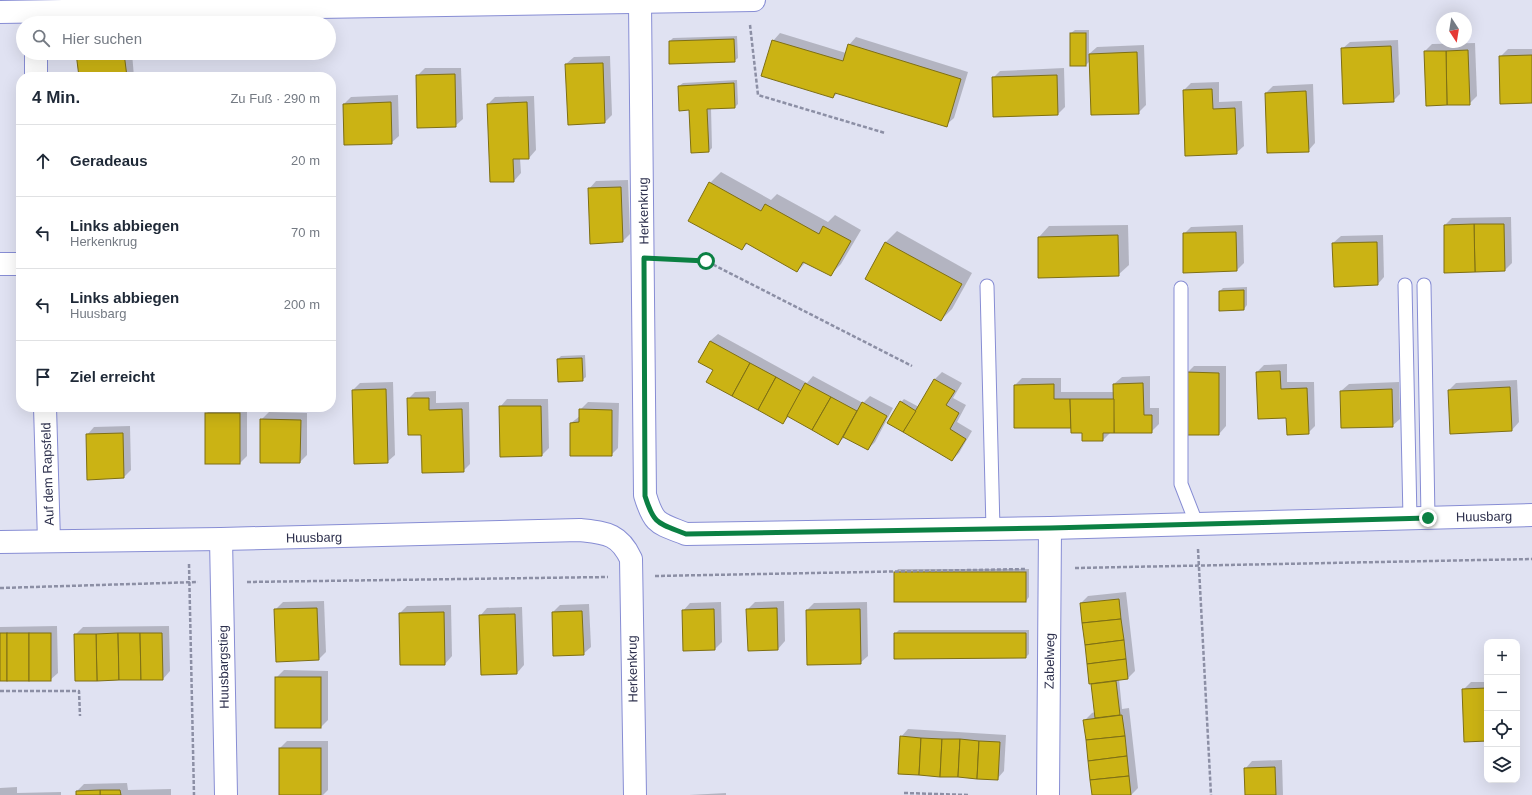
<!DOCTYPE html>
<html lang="de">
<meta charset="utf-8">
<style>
:root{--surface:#fff;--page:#f6f6f7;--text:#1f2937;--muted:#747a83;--line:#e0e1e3}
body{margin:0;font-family:Helvetica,sans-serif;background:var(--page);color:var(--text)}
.controls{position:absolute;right:12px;bottom:12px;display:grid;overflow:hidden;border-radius:8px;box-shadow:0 4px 16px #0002}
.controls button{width:36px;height:36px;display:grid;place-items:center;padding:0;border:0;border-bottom:1px solid var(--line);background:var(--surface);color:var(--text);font:20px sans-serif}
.compass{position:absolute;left:1436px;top:12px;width:36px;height:36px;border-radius:50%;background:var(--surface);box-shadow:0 4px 16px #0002;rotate:168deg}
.stop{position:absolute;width:12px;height:12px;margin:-9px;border:3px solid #0b8043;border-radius:50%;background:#fff}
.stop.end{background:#0b8043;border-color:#fff;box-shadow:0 1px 4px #0008}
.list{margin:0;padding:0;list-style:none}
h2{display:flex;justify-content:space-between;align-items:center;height:52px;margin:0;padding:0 16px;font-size:17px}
h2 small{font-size:13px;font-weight:400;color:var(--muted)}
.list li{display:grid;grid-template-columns:26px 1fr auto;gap:12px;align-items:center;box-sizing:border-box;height:72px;padding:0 16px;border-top:1px solid var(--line)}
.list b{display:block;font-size:15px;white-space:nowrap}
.list p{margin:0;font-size:13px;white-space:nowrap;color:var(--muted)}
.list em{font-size:13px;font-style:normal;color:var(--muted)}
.icon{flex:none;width:22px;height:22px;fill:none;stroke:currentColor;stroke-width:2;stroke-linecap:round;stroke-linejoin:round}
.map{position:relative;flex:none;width:1532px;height:795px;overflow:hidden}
.search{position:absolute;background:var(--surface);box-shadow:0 4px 16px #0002;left:16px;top:16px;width:320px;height:44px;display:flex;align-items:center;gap:10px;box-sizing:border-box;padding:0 14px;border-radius:22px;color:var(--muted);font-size:15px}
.panel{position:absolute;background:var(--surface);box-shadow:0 4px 16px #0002;left:16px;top:72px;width:320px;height:340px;border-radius:16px}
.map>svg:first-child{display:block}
.shadow{fill:#0003}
.building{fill:#cbb314;stroke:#7e6f14}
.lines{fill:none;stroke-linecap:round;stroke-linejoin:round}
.service-casing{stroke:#878dd4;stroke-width:15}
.minor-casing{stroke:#878dd4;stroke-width:24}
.path{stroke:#8c8fa5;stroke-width:2.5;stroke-dasharray:4 2;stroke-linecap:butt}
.service{stroke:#fff;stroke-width:13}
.minor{stroke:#fff;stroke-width:22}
.route{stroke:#0b8043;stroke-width:5}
.labels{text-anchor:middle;stroke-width:4;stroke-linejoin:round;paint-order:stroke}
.street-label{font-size:13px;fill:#2c2f4c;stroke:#fff}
</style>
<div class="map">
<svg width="1532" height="795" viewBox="0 0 1532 795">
<rect width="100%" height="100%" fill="#e0e2f2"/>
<g class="shadow">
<polygon points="1075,30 1089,30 1089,54 1097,47 1144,45 1146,105 1138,113 1090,61 1086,65 1071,65 1071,33"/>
<polygon points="780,33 846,53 849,45 856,37 968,72 954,118 946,125 838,93 833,97 773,41"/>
<polygon points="737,36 738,58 734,61 670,41 673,38"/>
<polygon points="1398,40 1400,94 1393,101 1342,49 1350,42"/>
<polygon points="1475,43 1477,96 1469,104 1425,51 1432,44"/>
<polygon points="1508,49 1532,49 1532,102 1500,57"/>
<polygon points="77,53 132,53 134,77 80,77"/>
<polygon points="610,56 612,115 605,122 566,64 574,57"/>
<polygon points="425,68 461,68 463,119 455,126 417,76"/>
<polygon points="1064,68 1065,107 1058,114 993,78 1000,71"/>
<polygon points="737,80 738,104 735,107 711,108 712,148 709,151 679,86 683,83"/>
<polygon points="1219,82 1219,102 1242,101 1244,146 1236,153 1184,90 1191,83"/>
<polygon points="1313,84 1315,143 1308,151 1266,93 1273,86"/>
<polygon points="398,95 399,136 391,143 344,104 351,97"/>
<polygon points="534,96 536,150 529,158 520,158 521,173 514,181 488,104 495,97"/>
<polygon points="721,172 771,200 777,194 828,222 835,215 861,230 841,264 830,275 806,262 797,271 748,243 742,249 710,183"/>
<polygon points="628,180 630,234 623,241 589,189 596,181"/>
<polygon points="1511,217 1512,263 1505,270 1445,225 1452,218"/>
<polygon points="1128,225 1129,265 1118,275 1039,277 1039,237 1049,226"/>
<polygon points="1243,225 1244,263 1237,270 1184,234 1191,227"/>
<polygon points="897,231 972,273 952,309 941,320 866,278 886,242"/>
<polygon points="1383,235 1384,277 1377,285 1333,243 1341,236"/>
<polygon points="1247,287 1247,305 1244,309 1220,291 1223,288"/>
<polygon points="718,334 807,383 813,376 863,403 870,396 893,408 875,442 868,449 845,437 838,443 789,416 783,423 714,369 710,341"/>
<polygon points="585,355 586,377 582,380 558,359 561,356"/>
<polygon points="1287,364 1287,382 1314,382 1315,426 1308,433 1287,417 1257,372 1264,365"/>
<polygon points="1194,366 1226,366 1226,426 1219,434 1187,373"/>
<polygon points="942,372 962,383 953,398 966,405 957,422 972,431 959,453 952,460 901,402 904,399 919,407 935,379"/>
<polygon points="1150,376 1150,408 1159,408 1159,424 1151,432 1110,433 1103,440 1072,427 1015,385 1022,378 1061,378 1061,392 1115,392 1114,384 1122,377"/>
<polygon points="1517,380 1519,422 1512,430 1449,390 1456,383"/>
<polygon points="393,382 395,455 387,462 353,390 360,383"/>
<polygon points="1399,382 1400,419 1392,426 1341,391 1349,384"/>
<polygon points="436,391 436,403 469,402 470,464 463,471 422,434 408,399 415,392"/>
<polygon points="507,399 548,399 549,448 542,455 500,407"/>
<polygon points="588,402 619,403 618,448 611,455 571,423 580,416 580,410"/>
<polygon points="213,407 247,407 247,456 240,463 206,414"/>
<polygon points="269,412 307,413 307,455 300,462 261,420"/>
<polygon points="130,426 131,470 124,477 87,435 94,427"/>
<polygon points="898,569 1029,569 1029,597 1026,601 895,573"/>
<polygon points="1126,592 1135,671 1128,678 1119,679 1122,709 1129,708 1138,788 1131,795 1093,795 1085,720 1092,713 1095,712 1081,603 1088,596"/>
<polygon points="324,601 326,652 319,659 275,610 283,602"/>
<polygon points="784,601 785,641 778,649 747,610 755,602"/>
<polygon points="721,602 722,642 715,649 683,611 690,603"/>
<polygon points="867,602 868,656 860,663 807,610 814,603"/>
<polygon points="589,604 591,647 583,654 553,612 560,605"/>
<polygon points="451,605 452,656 445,664 400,613 407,606"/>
<polygon points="522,607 524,665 517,673 480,616 487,608"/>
<polygon points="57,626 58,673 50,680 0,680 0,627"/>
<polygon points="169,626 170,671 163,679 75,635 83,627"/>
<polygon points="899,630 1029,630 1029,654 1026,657 895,634"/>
<polygon points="284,670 328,671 328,720 321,727 276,678"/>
<polygon points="1471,682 1487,682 1487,740 1463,690"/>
<polygon points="1517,686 1519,732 1517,734"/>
<polygon points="908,729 1006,735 1004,771 997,779 901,737"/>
<polygon points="287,741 328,741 328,790 323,795 280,795 280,748"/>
<polygon points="1282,760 1283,795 1246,795 1245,769 1252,761"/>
<polygon points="127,783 128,790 171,789 171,795 77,795 77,791 84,784"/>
<polygon points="17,787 17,793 61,792 61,795 0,795 0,788"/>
<polygon points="726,793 726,795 689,795"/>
</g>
<g class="building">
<rect x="1070" y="33" width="16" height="33"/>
<polygon points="734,39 735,62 669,64 669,41"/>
<polygon points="772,40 843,61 848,44 961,79 947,127 835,93 833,98 761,76"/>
<polygon points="1391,46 1394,102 1343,104 1341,48"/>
<polygon points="1468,50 1470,105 1447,105 1446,51"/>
<polygon points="1424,51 1446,51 1447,105 1426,106"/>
<polygon points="1137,52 1139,114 1091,115 1089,54"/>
<polygon points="76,53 124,53 127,77 79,77"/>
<polygon points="1532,55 1532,103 1500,104 1499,56"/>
<polygon points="603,63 605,123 568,125 565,64"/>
<polygon points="455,74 456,127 417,128 416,75"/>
<polygon points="1057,75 1058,115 993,117 992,77"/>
<polygon points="734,83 735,108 707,109 709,152 691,153 689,110 679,111 678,86"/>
<polygon points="1212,89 1213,109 1235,108 1237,154 1185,156 1183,90"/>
<polygon points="1306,91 1309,152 1267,153 1265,93"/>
<polygon points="391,102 392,144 344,145 343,104"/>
<polygon points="527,102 529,159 513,159 514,182 490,182 487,104"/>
<polygon points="709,182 761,211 765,204 819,234 823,226 851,241 831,276 803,262 797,272 746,243 742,250 688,221"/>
<polygon points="621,187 623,242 590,244 588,188"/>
<polygon points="1474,224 1504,224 1505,271 1475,272"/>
<polygon points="1474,224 1475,272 1444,273 1444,225"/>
<polygon points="1236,232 1237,271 1183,273 1183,233"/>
<polygon points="1118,235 1119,276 1038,278 1038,237"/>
<polygon points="885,242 962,284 941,321 865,279"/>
<polygon points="1377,242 1378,285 1334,287 1332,243"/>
<polygon points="1244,290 1244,310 1219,311 1219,291"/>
<polygon points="710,341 750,363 732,396 706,382 713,370 698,362"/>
<polygon points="582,358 583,381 558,382 557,359"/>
<polygon points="750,363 776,377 758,410 732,396"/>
<polygon points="1280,371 1281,389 1307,388 1309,434 1287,435 1286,418 1258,419 1256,372"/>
<polygon points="1186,372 1219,373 1219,435 1186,435"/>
<polygon points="776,377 801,391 783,424 758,410"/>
<polygon points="934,379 955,391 946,405 959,413 950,429 966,439 952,461 903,432"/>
<polygon points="805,383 831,397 812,430 787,416"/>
<polygon points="1143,383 1144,415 1152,415 1152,433 1114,433 1113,384"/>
<polygon points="1054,384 1054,399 1070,399 1071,428 1014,428 1014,385"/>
<polygon points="1510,387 1512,431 1450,434 1448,390"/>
<polygon points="386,389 388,463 354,464 352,390"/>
<polygon points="1392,389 1393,427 1341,428 1340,391"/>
<polygon points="831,397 857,411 838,445 812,430"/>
<polygon points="407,398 429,398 429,410 462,409 464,472 422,473 421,435 408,435"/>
<polygon points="1070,399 1114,399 1114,433 1103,433 1103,441 1082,441 1082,433 1071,433"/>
<polygon points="900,401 916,411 903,432 887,423"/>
<polygon points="862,402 887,416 868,450 843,437"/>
<polygon points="499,406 541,406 542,456 500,457"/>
<polygon points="579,409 612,410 612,456 570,456 570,423 579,422"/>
<rect x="205" y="413" width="35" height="51"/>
<polygon points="260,419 301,420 300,463 260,463"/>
<polygon points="123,433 124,478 87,480 86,434"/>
<rect x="894" y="572" width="132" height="30"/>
<polygon points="1119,599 1121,619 1082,623 1080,603"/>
<polygon points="317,608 319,660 276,662 274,609"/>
<polygon points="777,608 778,650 748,651 746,609"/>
<polygon points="714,609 715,650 683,651 682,610"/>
<polygon points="860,609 861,664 807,665 806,610"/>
<polygon points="582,611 584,655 553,656 552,612"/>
<polygon points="444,612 445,665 400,665 399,613"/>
<polygon points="515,614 517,674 481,675 479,615"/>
<polygon points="1121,619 1124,640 1085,645 1082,623"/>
<rect x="0" y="633" width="7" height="48"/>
<rect x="7" y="633" width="22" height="48"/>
<rect x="29" y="633" width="22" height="48"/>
<polygon points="118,633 119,680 97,681 96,634"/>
<polygon points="118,633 140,633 141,680 119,680"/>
<polygon points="140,633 162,633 163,680 141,680"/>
<polygon points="894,633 1026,633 1026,658 894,659"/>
<polygon points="74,634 96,634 97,681 75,681"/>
<polygon points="1124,640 1126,659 1087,664 1085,645"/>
<polygon points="1126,659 1128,679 1089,684 1087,664"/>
<rect x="275" y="677" width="46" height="51"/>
<polygon points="1116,681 1120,715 1095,718 1091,684"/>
<polygon points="1487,688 1487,741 1464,742 1462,689"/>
<polygon points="1122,715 1125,736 1086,740 1083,720"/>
<polygon points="900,736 921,738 919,775 898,774"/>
<polygon points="1125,736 1127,756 1088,761 1086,740"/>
<polygon points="921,738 942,739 940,777 919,775"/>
<polygon points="942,739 960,739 958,777 940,777"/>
<polygon points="960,739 979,741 977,779 958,777"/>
<polygon points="979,741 1000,742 998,780 977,779"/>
<rect x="279" y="748" width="42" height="47"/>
<polygon points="1127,756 1129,776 1090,780 1088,761"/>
<polygon points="1275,767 1276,795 1245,795 1244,768"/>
<polygon points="1129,776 1131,795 1092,795 1090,780"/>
<polygon points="100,790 120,790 121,795 100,795"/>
<polygon points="100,790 100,795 76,795 76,791"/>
</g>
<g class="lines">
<g class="service-casing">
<g id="service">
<polyline points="1405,285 1410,518"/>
<polyline points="1424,285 1428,518"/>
<polyline points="987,286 993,529"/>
<polyline points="1181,288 1181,484 1197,525"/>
</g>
</g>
<g class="minor-casing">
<g id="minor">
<path d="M640 3 645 495C654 525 658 523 686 534L1050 528 1532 515"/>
<polyline points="0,12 754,0"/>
<polyline points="36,53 36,77"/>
<polyline points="0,264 21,264"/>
<polyline points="45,407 49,541"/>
<polyline points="221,539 226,795"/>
<path d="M0 542 221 539 580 530C605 533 619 533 631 559L635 795"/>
<polyline points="1048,795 1050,528"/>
</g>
</g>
<g class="path">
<polyline points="750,25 758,95 885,133"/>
<polyline points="666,259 706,261 912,366"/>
<polyline points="1198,549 1211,795"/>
<polyline points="189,564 194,795"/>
<polyline points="1075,568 1532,559"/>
<polyline points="655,576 1026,569"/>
<polyline points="247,582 608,577"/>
<polyline points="0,588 198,582"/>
<polyline points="0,691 79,691 80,716"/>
<polyline points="904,793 970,795"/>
</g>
<use href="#service" class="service"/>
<use href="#minor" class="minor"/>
</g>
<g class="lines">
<path class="route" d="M706 261 644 258 645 496C654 525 658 523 686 534L1050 528 1428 518"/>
</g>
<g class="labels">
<g class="street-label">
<text transform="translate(643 211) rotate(-91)" y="5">Herkenkrug</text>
<text transform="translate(47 474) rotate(-92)" y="5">Auf dem Rapsfeld</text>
<text transform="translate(1484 516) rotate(-1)" y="5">Huusbarg</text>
<text transform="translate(314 537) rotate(-1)" y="5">Huusbarg</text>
<text transform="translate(1049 661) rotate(-89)" y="5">Zabelweg</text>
<text transform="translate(223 667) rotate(-91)" y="5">Huusbargstieg</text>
<text transform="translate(632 669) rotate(-91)" y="5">Herkenkrug</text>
</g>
</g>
</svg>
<div class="controls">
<button>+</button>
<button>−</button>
<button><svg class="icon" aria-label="locate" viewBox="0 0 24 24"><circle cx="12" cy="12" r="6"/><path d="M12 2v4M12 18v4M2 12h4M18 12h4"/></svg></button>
<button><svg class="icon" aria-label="layers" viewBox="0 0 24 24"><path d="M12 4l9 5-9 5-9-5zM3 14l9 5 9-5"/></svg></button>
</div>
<svg class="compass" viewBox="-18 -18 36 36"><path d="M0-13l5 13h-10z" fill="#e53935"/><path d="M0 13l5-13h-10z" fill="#747a83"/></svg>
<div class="stop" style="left:706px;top:261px"></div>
<div class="stop end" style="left:1428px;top:518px"></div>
<div class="search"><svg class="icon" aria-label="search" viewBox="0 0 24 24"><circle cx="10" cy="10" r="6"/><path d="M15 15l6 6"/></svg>Hier suchen</div>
<section class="panel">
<h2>4 Min.<small>Zu Fuß · 290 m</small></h2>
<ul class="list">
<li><svg class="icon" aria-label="ahead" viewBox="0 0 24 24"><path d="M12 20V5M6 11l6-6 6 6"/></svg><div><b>Geradeaus</b></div><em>20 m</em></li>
<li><svg class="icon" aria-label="left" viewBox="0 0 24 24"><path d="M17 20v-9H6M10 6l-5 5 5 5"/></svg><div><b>Links abbiegen</b><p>Herkenkrug</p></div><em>70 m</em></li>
<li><svg class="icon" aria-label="left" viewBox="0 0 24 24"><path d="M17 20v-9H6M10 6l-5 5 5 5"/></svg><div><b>Links abbiegen</b><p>Huusbarg</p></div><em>200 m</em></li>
<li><svg class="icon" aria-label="arrive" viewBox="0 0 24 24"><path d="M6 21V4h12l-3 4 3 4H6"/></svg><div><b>Ziel erreicht</b></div></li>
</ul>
</section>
</div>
